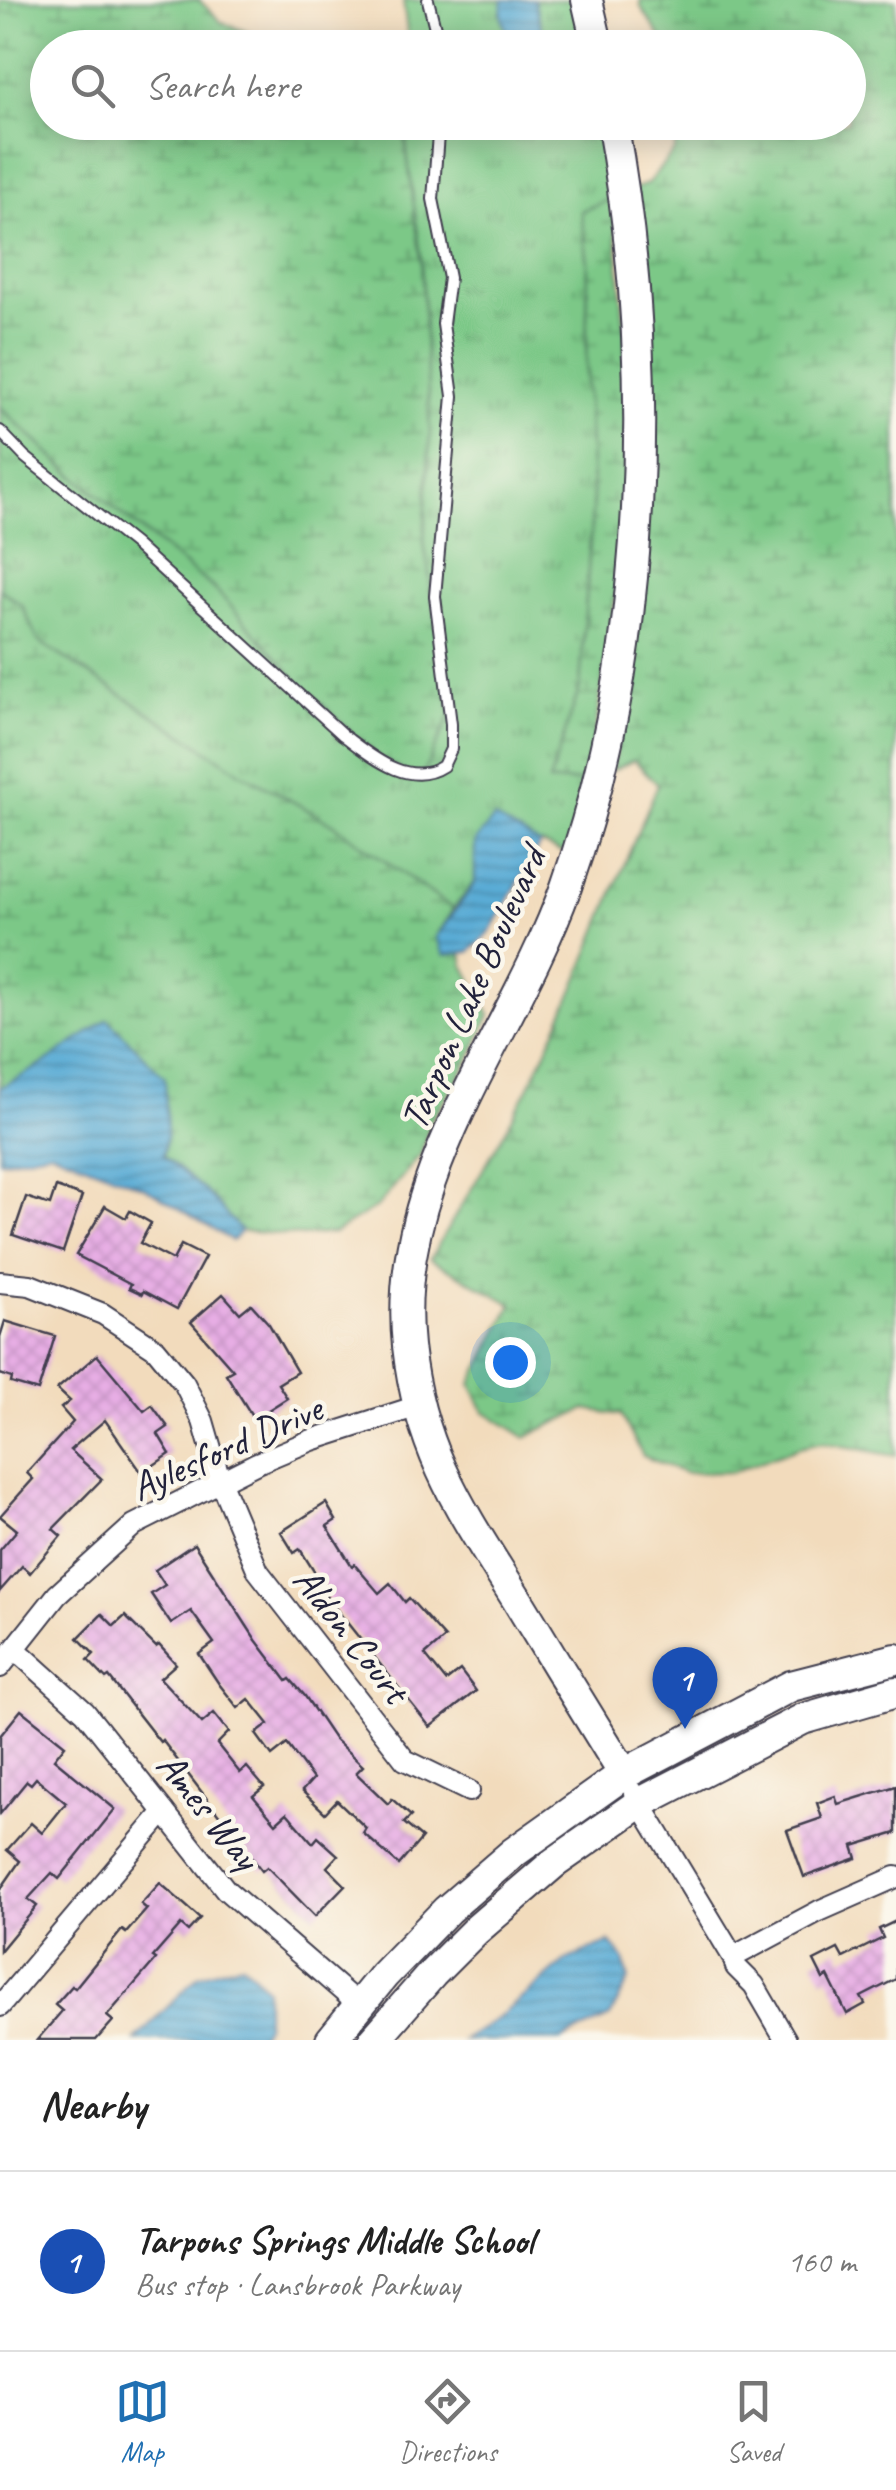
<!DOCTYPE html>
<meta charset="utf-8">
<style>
:root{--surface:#fff;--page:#f2f2f2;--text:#222;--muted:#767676;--line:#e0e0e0;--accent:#1f6fb2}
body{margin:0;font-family:Caveat,sans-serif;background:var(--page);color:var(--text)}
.you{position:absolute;left:510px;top:1362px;width:35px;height:35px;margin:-25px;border:8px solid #fff;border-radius:50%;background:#1a73e8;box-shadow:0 0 0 15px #1a73e833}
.badge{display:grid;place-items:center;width:65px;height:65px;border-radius:50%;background:var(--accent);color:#fff;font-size:32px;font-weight:700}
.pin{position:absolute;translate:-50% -82px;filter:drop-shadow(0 2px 5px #0008)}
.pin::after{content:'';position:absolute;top:52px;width:35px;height:30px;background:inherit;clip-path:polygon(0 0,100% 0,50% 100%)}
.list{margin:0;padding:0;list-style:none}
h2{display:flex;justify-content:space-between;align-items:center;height:130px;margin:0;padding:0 40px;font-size:42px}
h2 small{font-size:32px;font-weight:400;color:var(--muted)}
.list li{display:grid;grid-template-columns:65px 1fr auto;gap:30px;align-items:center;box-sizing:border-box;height:180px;padding:0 40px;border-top:2px solid var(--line)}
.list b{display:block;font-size:38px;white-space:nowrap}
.list p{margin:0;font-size:32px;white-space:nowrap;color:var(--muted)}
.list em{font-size:32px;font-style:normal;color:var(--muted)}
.icon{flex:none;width:55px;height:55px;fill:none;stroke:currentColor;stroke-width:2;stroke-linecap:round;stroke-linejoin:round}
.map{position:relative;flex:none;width:896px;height:2040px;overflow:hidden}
.search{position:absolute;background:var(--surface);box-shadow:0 5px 25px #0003;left:30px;right:30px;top:30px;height:110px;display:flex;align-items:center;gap:25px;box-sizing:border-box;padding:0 35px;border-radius:55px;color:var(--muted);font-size:38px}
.sheet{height:310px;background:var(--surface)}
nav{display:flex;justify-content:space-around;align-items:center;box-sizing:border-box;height:140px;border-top:2px solid var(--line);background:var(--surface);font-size:28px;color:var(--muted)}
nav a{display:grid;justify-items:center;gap:5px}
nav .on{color:var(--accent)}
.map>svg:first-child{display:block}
.grass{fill:url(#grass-tufts);stroke:#4f7561;stroke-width:2.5}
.wetland{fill:url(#wetland-marsh);stroke:#4f7561;stroke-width:2.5}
.water{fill:url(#water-rules);stroke:#3e6788;stroke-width:2.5}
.building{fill:url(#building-cross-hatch)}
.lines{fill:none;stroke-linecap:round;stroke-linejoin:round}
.lane-casing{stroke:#413e4e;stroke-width:14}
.street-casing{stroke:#413e4e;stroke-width:24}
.secondary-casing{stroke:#413e4e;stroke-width:34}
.lane{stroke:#fff;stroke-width:10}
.street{stroke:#fff;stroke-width:20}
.secondary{stroke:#fff;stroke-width:30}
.labels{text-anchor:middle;stroke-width:9;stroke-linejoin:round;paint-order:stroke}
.street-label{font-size:40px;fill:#22223b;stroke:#fbf7ec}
</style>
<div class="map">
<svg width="896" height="2040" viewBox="0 0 896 2040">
<defs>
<pattern id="grass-tufts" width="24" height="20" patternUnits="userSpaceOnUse" patternTransform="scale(2.5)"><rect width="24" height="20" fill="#7cc887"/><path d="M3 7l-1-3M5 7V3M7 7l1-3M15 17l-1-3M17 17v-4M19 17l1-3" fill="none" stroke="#65a270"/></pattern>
<pattern id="wetland-marsh" width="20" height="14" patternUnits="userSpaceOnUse" patternTransform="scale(2.5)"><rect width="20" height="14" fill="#7cc887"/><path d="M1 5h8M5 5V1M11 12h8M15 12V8" fill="none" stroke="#65a270"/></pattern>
<pattern id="water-rules" width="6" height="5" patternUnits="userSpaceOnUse" patternTransform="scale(2.5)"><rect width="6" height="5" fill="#5aacd5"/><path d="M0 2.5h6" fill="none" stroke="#4a8cae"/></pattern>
<pattern id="building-cross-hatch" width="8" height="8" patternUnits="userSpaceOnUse" patternTransform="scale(2.5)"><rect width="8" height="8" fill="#e7ade4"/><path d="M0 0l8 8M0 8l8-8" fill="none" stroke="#c695c4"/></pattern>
</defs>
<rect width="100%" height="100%" fill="#fbf7ec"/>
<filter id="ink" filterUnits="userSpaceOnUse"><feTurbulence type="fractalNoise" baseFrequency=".01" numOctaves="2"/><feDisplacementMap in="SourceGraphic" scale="20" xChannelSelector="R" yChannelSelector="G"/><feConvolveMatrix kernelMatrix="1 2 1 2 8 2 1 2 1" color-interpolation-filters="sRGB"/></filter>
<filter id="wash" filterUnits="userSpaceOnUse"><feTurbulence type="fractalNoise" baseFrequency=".0048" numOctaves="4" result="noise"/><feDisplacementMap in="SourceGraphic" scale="40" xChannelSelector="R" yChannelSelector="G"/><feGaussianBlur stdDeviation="2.25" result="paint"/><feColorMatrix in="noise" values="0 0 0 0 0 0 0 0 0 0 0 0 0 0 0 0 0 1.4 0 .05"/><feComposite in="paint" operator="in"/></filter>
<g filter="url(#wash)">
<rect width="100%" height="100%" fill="#f2dbbc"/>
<g class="grass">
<path d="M403 0H503C499 14 508 37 518 47H409Z"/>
<polygon points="534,0 577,0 588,47 541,47 544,38"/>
<polygon points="403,123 603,123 613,198 581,211 588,263 586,376 593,498 580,687 550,782 588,781 566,854 540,844 475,842 475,882 453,909 333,824 242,773 37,640 22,605 0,589 0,407 66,469 217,591 326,710 451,714 424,542 430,432 421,259"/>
</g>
<g class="wetland">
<polygon points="0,0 199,0 221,22 286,47 48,48 48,122 403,123 421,259 430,432 424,542 451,714 420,780 377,757 299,682 217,591 66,469 0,407"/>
<path d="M640 0H896V1456L822 1442 799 1447 733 1472 684 1473 643 1456 621 1415 586 1409 525 1437 484 1411 471 1384 512 1304 430 1259C459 1208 491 1159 518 1107 574 1004 610 892 658 785L634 760 611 771 616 752 631 190 647 184 675 150V123L848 122V48L667 47 641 7Z"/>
<polygon points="613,198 625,332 627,518 588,781 549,782 580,687 593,498 586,376 588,263 581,211"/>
<polygon points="0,589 22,605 38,641 242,773 333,824 453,909 436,937 444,955 462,953 464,965 490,1015 469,1061 430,1122 421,1154 378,1206 334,1233 303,1236 241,1231 206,1192 163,1156 167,1131 43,1064 0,1088"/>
</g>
<g class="water">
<path d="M503 0H534L544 38 541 47H518C506 35 498 17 503 0Z"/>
<polygon points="494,818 540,844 489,934 469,952 444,955 436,937 475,883 475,842"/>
<polygon points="108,1019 165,1078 167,1131 163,1156 206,1192 241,1231 232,1241 144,1187 51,1151 0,1161 0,1088 43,1064"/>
<polygon points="610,1942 624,1959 629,1980 610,2017 561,2040 463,2040 498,2018 568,1959"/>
<polygon points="242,1963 266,1988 266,2023 257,2040 135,2040 199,1975"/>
</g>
<g id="blocks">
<g class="building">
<polygon points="56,1187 82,1196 63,1252 13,1235 26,1197 50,1205"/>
<polygon points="105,1206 126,1218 130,1211 151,1223 140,1243 173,1260 181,1245 205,1257 177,1309 143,1291 142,1294 129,1288 131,1284 76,1255"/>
<polygon points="223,1294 240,1313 251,1304 269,1324 297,1372 278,1384 287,1398 254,1419 226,1374 233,1370 191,1322"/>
<polygon points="5,1321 55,1336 38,1391 11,1383 12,1378 0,1374 0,1337"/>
<polygon points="97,1355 144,1411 152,1405 168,1427 158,1434 170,1454 142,1473 105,1420 70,1450 102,1479 53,1529 61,1536 30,1573 22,1566 0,1591 0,1550 17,1530 0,1516 33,1479 27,1473 73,1422 61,1408 70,1401 57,1389"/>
<polygon points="326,1503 336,1520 327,1526 352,1566 354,1564 379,1593 390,1583 405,1602 409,1598 445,1638 425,1655 446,1681 460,1670 476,1691 430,1727 322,1591 325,1589 300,1549 294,1553 281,1532"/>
<polygon points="194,1544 256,1640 287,1681 290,1679 305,1696 334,1739 363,1766 356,1773 388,1804 392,1799 411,1816 404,1823 422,1838 399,1865 363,1833 366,1828 337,1800 325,1813 302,1791 313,1779 287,1744 272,1756 256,1734 269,1724 249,1699 238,1708 219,1684 199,1654 214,1643 191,1611 171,1624 151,1594 165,1585 155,1570"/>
<polygon points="102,1614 114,1626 125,1616 156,1647 159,1645 176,1664 160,1678 202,1723 214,1713 229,1732 217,1744 240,1773 247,1767 264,1787 253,1796 276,1823 287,1813 313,1843 318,1837 338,1855 327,1867 345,1885 315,1916 267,1867 262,1871 162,1740 160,1742 109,1677 106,1679 88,1660 94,1654 78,1638"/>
<polygon points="21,1710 65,1745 54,1759 115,1809 59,1879 52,1873 28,1899 37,1906 0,1951 0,1890 20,1861 7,1850 31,1823 42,1833 66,1803 36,1778 31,1784 27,1781 0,1814 0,1736"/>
<polygon points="896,1786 896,1833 853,1846 857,1858 804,1877 787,1830 822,1818 817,1803 835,1796 838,1804"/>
<polygon points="160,1883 200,1918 188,1931 181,1925 153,1957 156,1959 107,2016 113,2021 96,2040 37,2040 62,2011 55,2005 72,1986 75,1988 122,1930 126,1933 147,1909 141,1904"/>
<polygon points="896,1921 896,1979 861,1997 865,2004 847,2014 828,1976 823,1979 814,1961 838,1949 843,1958 883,1938 879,1929"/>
</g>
</g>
</g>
<g filter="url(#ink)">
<use href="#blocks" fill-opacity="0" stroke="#413e4e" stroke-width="2.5"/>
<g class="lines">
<g class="lane-casing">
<g id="lane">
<polyline points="428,0 440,48"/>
<path d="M0 431 25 457 134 544 343 735C370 755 408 789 443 766L451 749V724L435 596 453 396 443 324 449 278 433 199 439 122"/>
</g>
</g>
<g class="street-casing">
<g id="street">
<polyline points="0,1282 30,1285 103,1314 156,1349 184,1383 203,1421 221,1483 258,1571 405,1760 469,1791"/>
<polyline points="15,1649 85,1712 226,1890 360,2006"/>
<polyline points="0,1667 57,1595 134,1525 257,1463 312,1440 418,1406"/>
<polyline points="634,1793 733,1957 736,1967 754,1985 786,2040"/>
<polyline points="733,1957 819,1911 896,1877"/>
<polyline points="0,2006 164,1812"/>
</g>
</g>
<g class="secondary-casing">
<g id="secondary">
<polyline points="587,0 598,48"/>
<path d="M612 122C657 365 649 654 566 887 512 1037 390 1177 408 1346 420 1454 463 1513 518 1601 553 1659 588 1716 624 1774"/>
<polyline points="331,2040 384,1975 447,1910 513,1853 624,1774 791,1686 896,1659"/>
<polyline points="374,2040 432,1974 475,1931 554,1863 640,1803 803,1719 896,1692"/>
</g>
</g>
<use href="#lane" class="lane"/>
<use href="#street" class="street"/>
<use href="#secondary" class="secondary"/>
</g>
</g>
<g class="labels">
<g class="street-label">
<text transform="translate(472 988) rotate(-66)" y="14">Tarpon Lake Boulevard</text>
<text transform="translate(226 1447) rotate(-24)" y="14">Aylesford Drive</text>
<text transform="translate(352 1634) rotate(52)" y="14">Aldon Court</text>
<text transform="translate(209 1810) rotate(51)" y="14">Ames Way</text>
</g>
</g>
</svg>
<div class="you"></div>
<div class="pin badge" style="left:685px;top:1729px;background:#1a4fb4">1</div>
<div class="search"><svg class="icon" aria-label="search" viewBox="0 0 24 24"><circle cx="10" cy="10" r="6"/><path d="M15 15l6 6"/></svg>Search here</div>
</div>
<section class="sheet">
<h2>Nearby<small></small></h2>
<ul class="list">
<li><span class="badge" style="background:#1a4fb4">1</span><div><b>Tarpons Springs Middle School</b><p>Bus stop · Lansbrook Parkway</p></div><em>160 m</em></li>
</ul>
</section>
<nav>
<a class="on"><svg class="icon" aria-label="map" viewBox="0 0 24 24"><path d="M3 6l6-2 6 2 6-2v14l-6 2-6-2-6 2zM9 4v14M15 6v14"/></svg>Map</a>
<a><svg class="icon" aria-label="directions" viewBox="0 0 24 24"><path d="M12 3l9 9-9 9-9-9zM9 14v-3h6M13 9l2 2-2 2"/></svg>Directions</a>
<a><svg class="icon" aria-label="saved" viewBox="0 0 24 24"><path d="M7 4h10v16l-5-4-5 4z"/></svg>Saved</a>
</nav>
